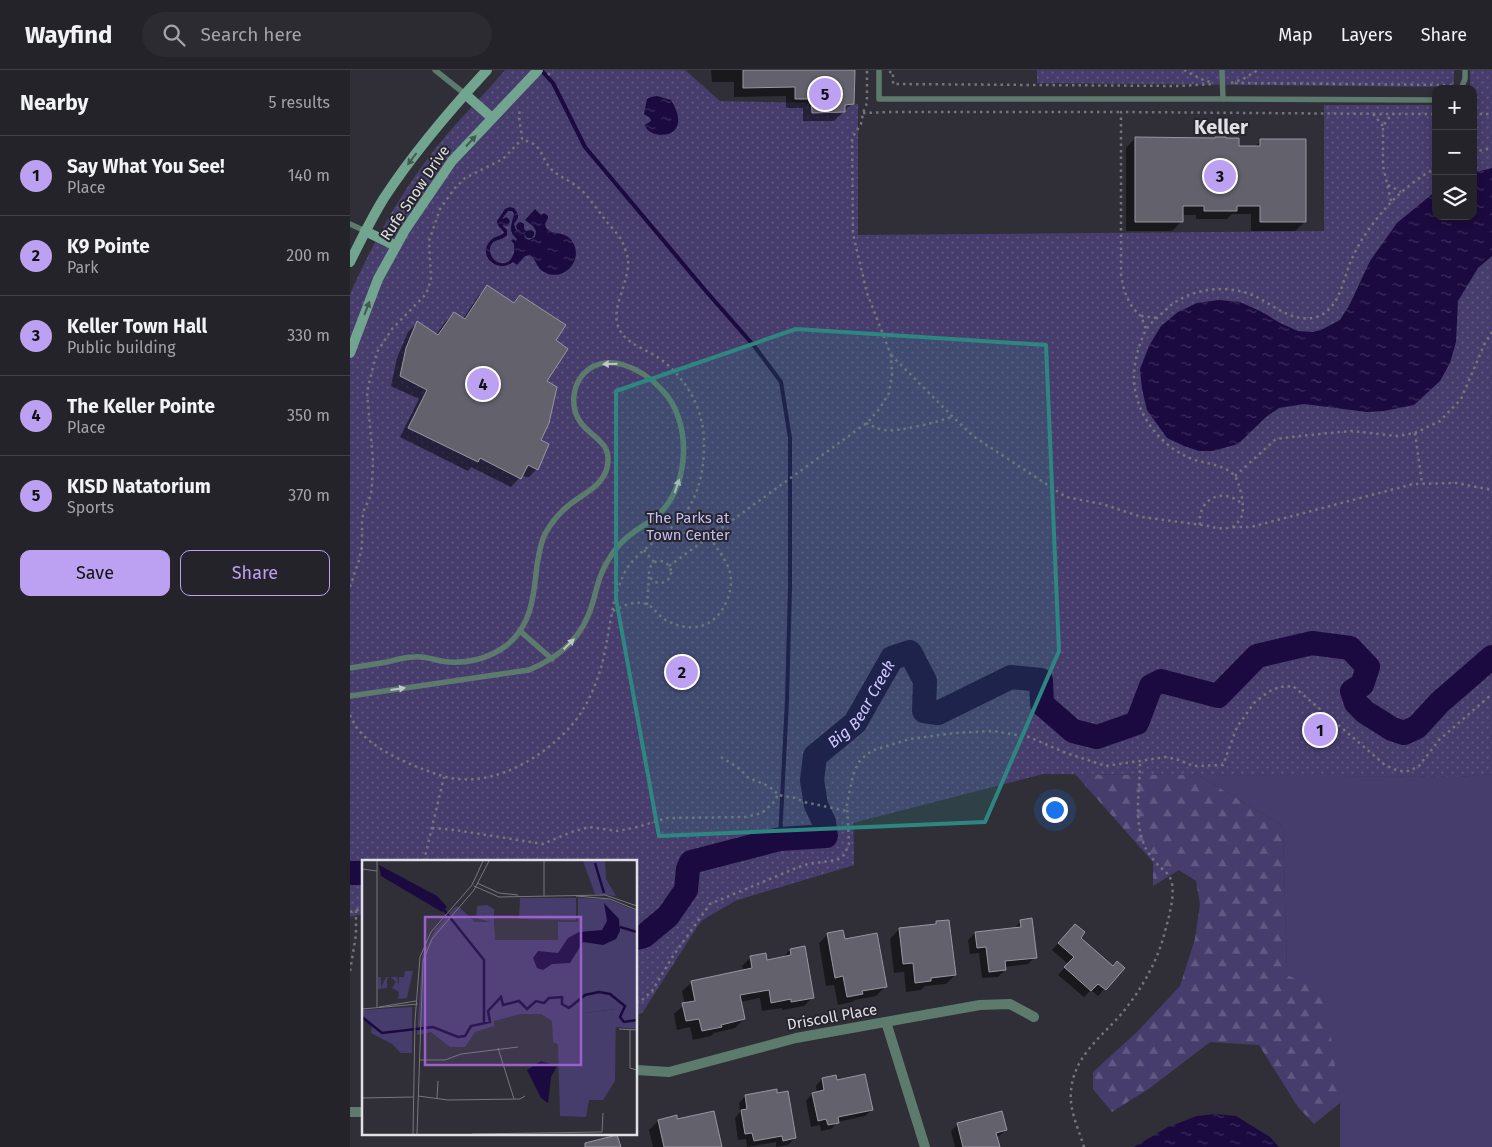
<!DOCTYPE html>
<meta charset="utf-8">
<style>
:root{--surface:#242329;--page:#2c2b31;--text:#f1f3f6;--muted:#a3a4a8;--line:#414046;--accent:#bca0f2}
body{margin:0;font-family:"Fira Sans",sans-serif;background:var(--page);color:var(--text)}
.controls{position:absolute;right:15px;top:15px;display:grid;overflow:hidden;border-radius:10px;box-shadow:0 2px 8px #0003}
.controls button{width:45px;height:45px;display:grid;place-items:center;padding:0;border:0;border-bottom:1px solid var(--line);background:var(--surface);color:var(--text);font:25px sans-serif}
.you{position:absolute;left:704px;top:739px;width:18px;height:18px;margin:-12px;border:4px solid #fff;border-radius:50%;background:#1a73e8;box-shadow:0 0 0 8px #1a73e833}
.badge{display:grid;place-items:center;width:32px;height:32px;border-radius:50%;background:var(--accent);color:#111;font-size:16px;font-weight:700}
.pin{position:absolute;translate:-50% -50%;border:2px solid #fff;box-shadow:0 1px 5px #0006}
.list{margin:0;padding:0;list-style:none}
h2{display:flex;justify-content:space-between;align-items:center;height:65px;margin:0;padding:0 20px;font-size:21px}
h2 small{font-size:16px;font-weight:400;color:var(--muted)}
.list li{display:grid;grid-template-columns:32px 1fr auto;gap:15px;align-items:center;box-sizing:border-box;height:80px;padding:0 20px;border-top:1px solid var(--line)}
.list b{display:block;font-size:19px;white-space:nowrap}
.list p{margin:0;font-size:16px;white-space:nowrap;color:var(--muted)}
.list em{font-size:16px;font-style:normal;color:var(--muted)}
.actions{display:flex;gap:10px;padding:15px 20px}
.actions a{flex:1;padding:11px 0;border:1px solid var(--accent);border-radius:10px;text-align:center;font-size:18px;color:var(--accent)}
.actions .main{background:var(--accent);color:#111}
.icon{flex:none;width:28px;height:28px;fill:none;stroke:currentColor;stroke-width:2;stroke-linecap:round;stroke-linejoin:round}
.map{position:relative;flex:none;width:1142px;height:1077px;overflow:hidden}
header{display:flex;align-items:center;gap:30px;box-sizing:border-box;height:70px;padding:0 25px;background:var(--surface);border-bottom:1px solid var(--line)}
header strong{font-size:24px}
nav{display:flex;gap:28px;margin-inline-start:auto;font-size:18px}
.search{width:350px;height:45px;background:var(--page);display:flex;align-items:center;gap:12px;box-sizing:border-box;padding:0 18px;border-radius:28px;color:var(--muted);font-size:19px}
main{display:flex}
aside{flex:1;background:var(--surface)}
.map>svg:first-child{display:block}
.green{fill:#463d6c}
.forest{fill:url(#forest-firs)}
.park{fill:url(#park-dots)}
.water{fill:url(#water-ripples);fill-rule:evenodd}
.shadow{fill:#0007}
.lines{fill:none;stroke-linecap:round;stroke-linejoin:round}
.stream{stroke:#1b0a3f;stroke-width:4}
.river{stroke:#1b0a3f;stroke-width:24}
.building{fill:#63626c;stroke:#9897a1}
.path{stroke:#74747b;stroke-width:2.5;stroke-dasharray:2.5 4;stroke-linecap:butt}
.lane{stroke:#5c7b6d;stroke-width:5.5}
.street{stroke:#5c7b6d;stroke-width:10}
.secondary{stroke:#72a58f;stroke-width:10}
.oneway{fill:#445854}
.oneway2{fill:#bfc7c7}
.marked{fill:#2e8680;fill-opacity:0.2;stroke:#2e8680;stroke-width:4;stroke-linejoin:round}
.labels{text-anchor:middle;stroke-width:4;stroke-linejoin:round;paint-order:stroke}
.street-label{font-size:15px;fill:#e0e0e5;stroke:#26252d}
.park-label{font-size:15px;fill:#c5bef3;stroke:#26252d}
.water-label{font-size:16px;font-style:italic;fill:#d0c8fe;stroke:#26252d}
.district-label{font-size:20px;font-weight:bold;fill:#e0e0e5;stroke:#26252d}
.inset-river{fill:none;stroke:#1b0a3f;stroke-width:2.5}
.inset-road{fill:none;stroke:#76767d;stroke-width:1}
.view{fill:#9962ca;fill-opacity:0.15;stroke:#9962ca;stroke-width:2.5}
.inset-edge{fill:none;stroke:#e0e0e5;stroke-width:2.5}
</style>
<header>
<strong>Wayfind</strong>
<div class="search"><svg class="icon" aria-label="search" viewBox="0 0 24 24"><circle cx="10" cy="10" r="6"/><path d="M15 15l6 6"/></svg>Search here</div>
<nav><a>Map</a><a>Layers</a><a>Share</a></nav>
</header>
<main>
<aside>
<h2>Nearby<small>5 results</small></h2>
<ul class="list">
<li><span class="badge">1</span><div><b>Say What You See!</b><p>Place</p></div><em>140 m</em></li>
<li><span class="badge">2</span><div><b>K9 Pointe</b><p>Park</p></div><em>200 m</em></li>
<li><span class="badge">3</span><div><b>Keller Town Hall</b><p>Public building</p></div><em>330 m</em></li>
<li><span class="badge">4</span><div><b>The Keller Pointe</b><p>Place</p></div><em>350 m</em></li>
<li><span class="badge">5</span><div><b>KISD Natatorium</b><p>Sports</p></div><em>370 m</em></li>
</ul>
<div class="actions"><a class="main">Save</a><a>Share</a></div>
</aside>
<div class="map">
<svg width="1142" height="1077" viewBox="0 0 1142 1077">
<defs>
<pattern id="forest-firs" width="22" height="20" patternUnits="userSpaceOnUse" patternTransform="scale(1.25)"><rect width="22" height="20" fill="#463d6c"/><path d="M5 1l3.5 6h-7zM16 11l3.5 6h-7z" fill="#605981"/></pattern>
<pattern id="park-dots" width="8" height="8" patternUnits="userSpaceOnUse" patternTransform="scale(1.25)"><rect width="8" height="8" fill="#463d6c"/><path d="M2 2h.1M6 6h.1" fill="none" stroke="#605981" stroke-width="1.8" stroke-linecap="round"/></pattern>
<pattern id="water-ripples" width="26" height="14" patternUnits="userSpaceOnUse" patternTransform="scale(1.25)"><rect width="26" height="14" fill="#1b0a3f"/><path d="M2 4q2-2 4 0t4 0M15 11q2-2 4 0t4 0" fill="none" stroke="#3c2d5b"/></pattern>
</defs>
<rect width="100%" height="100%" fill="#302f37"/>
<polygon class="green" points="1142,704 1142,1077 990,1077 990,1033 937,906 933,756 848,705 1108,707"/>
<polygon class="forest" points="448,544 806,705 848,705 933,756 937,905 975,922 990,1033 964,1054 948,1037 909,975 860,972 800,1018 762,1042 743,1019 743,1002 787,962 830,916 845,869 850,834 846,811 829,800 803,816 803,792 725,704 790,705 701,690 503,753 504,795 387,830 351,851 292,943 286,944 286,791 14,791 14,844 0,847 0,777"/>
<g class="park">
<path d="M155 0H335L370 31 508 34V165L974 161V35H1086V146H1123V19H1120V0H1142V704L1108 707 693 704 503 753 504 795 383 831C367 837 355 846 344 860L292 943 286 944V791H14V841L0 845V224C24 170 52 120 89 74 110 48 134 25 155 0Z"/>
<polygon points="687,0 1104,0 1104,17 687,13"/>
</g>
<g class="water">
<path d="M307 26 321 30C346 71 298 71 295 55L301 51 300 48 294 44 297 29 301 27Z"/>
<polygon points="1142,98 1142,186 1128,198 1108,231 1106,272 1100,293 1090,311 1064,335 1034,341 1017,342 954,334 929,338 916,347 888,374 863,381 849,381 834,376 817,368 797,340 792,319 790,299 799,276 811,256 828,242 847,233 869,230 890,232 912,242 930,253 948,261 963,262 973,259 990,250 1000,234 1020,191 1047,153 1081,125 1086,122 1086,146 1123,146 1123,103"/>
<path d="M159 137 164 138 168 144V148L164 154 166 160 171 162 167 159 166 156 168 153 171 152 174 154V159L176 161 181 160 184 162V165L182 168H177L174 164 175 168 179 170 185 167 186 161 183 156 175 150 185 139 191 145 194 143 198 146V148L195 154C197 167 214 159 222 171 235 190 213 213 194 202 186 198 186 188 180 185L175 186 167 195 163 192C148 204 127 186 140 171 144 166 149 167 154 163 153 159 147 157 147 151L155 139ZM158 141H162L164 144C162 154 157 161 167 169L166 171 163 169 161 171 164 174C164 177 165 182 163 185 158 200 139 193 140 178 144 167 151 172 157 165V160L152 155 158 156 160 151 157 147 152 149Z"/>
<polygon points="866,1044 886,1046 920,1067 929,1077 784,1077 818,1057 847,1046"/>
</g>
<g class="shadow">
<polygon points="361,0 504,0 502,34 484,51 453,51 453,38 436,38 436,26 384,27 384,12 362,12"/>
<polygon points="785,68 887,77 904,77 911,71 955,152 945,161 901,161 901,144 882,144 877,149 846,149 846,145 832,145 832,151 822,161 776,161 776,78"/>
<polygon points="138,217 163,233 170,226 204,271 195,311 187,399 178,408 172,405 161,417 121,397 118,401 50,367 69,329 41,316 47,288 58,262 67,253 86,265 95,252 104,243 113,249 128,226"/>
<polygon points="671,851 685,887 678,894 654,897 655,900 648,907 632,908 629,883 620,884 618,870 625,863 664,859"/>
<polygon points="586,852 605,905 596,914 575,916 571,920 556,922 554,902 544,903 540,869 549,859 583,855"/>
<polygon points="719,862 763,898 773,898 748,926 741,920 734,927 708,905 718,894 702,880"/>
<polygon points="478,864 494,871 535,917 526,926 505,930 502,932 488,935 484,915 476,916 469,873"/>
<polygon points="454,878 463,927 454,936 432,940 432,938 412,941 410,928 390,932 394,949 385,958 364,963 361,966 343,970 340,957 327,960 324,944 335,934 332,921 342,912 393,901 392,896 401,887 416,891 432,888 440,880"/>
<polygon points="472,1009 486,1011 522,1040 515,1046 488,1052 481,1059 471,1061 470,1055 461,1057 456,1031 462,1024 467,1023 466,1016"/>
<polygon points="395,1026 445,1068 438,1075 426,1077 426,1072 397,1077 396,1069 388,1070 385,1048 390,1042 389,1033"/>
<polygon points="651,1042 656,1060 649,1066 646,1067 649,1077 605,1077 601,1061 607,1055"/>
<polygon points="308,1051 326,1051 371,1077 303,1077 299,1060"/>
</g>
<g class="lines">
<polyline class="stream" points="191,0 203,13 235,77 355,220 405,277 431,312 440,368 440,517 437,630 430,769"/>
<g class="river">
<polyline points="0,803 14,803"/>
<path id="s1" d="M286 868 294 866 318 846 336 820 338 799 341 792 430 769 476 766 474 752 466 735 462 710 465 686 505 653 542 588 560 582 575 611 574 641 588 643 661 607 691 610 692 634 723 661 747 667 787 653 801 616 811 611 868 626 907 586 962 573 1000 578 1018 597 1012 615 1002 621 1006 633 1015 642 1042 659 1054 663 1067 657 1090 632 1142 587"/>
</g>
</g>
<g class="building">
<polygon points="393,0 505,0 504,34 495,35 495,42 462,43 461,29 445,29 445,17 393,18"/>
<polygon points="785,67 865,68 865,67 876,67 876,68 889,68 889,76 910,76 910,69 956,69 956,152 910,152 910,136 887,136 887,141 854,141 854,136 833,136 833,152 785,152"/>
<polygon points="137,215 164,233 170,225 216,255 206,270 218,279 197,311 207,317 199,353 191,370 199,374 188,400 178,395 171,409 130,388 128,392 58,358 77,320 50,306 56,278 67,251 88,265 104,242 115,249"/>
<polygon points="682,848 687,888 655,891 656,900 639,902 636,877 627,878 625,862 671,857 670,850"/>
<polygon points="599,850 606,905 581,908 581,911 565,913 563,893 553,894 549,858 586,854 586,851"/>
<polygon points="725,854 735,862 731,868 763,896 767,891 775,898 756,920 748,914 741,921 714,897 724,887 708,873"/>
<polygon points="493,860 495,869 527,863 537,917 512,921 513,924 497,927 493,906 485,908 477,863"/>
<polygon points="455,876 464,928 441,932 441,929 421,933 419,920 390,925 395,949 371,955 372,957 352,961 349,949 336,951 332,933 345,931 341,911 402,898 400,886 416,883 417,890 441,885 440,879"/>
<polygon points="515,1004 523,1040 488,1047 489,1053 478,1055 476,1049 468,1051 462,1023 474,1020 472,1008 486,1005 487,1010"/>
<polygon points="427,1019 427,1023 438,1021 446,1068 433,1071 432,1066 404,1071 402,1063 395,1064 391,1040 397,1039 395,1025"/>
<polygon points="364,1041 372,1077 314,1077 308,1050 327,1045 327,1049"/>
<polygon points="652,1041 657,1060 646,1063 650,1077 613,1077 607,1053"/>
<polygon points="267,1065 271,1077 235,1077 235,1073"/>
</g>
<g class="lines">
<g class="path">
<polyline points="834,0 851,9 863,13"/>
<polyline points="539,2 543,2 543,14 830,16 864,14"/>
<polyline points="198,5 203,0"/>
<polyline points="881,13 893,9 908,0"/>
<polyline points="885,13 1102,15"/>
<polyline points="513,43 542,42 771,42"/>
<polyline points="1023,44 1033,56"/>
<polyline points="1123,44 1142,44"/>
<polyline points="1123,82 1142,78"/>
<polyline points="1038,115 1051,122"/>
<polyline points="1041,131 1033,96 1033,56 1042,44 1086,44"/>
<polyline points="791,246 807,248"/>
<path d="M796 258C793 254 794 252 791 247 790 244 786 242 783 238 776 228 773 217 771 205V42L1042 44"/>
<path d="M541 285 603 347 623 366 716 427 752 434 792 447 859 456C867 459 874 459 883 457 887 453 891 450 892 445 895 437 890 412 884 405 873 394 856 394 842 389 809 376 784 342 784 307 784 292 789 273 796 260 799 254 805 250 809 246 815 241 820 235 827 231 850 217 882 215 907 227 926 237 946 255 969 246 988 238 992 215 998 199 1001 189 1006 180 1011 171 1030 141 1054 115 1086 98"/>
<path d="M516 353C522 356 528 359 535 360 550 362 587 352 602 347"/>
<polyline points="1065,363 1072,413"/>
<polyline points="885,406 926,369 950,366 1001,361 1047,366 1065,363 1090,351 1111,329 1134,275 1142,262"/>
<path d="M850 455C847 429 872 417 891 433"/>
<polyline points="883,457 901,457 1063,414 1106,413 1142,420"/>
<polyline points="294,480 304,492"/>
<circle cx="310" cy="502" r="11"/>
<polyline points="319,496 518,352 530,338 539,323 542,304 541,285 517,223 503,164 502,68 511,54 513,43 517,33 517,0"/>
<polyline points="0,517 9,490 12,476 12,450 14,440 21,425 22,414 23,391 17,322 22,301 27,282 42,259 76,224 81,210 79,171 90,139 104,119 115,108 153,89 172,69 169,46 170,38"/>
<polyline points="297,535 299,506"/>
<path d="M263 541C273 536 284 530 296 534 304 537 307 544 314 549 339 564 366 559 377 530 388 503 374 488 359 467L335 463H315"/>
<path d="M0 645C2 649 4 654 7 658 23 680 61 695 86 704 135 722 188 692 220 657 234 642 244 620 250 601 259 572 260 534 273 506 279 491 293 481 305 471 314 464 323 457 331 448 348 430 354 400 354 376 355 341 337 308 309 288 296 279 273 273 268 256 261 237 280 211 278 189 277 184 274 176 272 171 268 164 262 158 257 152 247 140 238 124 225 115 217 109 208 106 201 99 194 92 192 80 185 75 181 72 176 71 172 69"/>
<polyline points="371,687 390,699 397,707 416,715 424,720 428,725 445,728 454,732 497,741"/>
<polyline points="82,758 105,760 193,774 219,763 239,757 268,761 288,757 316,748 395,747 412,743 423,733 428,725"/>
<polyline points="74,791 94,707"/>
<polyline points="0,842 14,838"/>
<polyline points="0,901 6,865 6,840"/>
<polyline points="286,932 291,931 302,921 323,886 360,834 446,798 458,794 487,790 494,785 499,774 497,734 503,705 509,692 517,684 524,680 560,669 605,663 643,661 679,667 716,683 756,696 816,687 829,690 843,696 873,695 887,657 904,633 918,622 929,617 943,616 1035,695 1048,701 1059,701 1069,696 1089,670 1142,624"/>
<path d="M734 1077C729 1060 719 1040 721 1022 723 986 752 967 773 942 791 920 807 892 814 865 818 850 828 819 819 806 817 802 812 799 808 795 804 791 798 783 795 777 783 749 790 720 790 691"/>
</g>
<g class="lane">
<polyline points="85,0 115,24"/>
<polyline points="529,0 529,29 873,29 872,0"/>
<polyline points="1111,19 1115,9 1115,0"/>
<polyline points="873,29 1086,30"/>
<polyline points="0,154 15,161"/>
<polyline points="170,561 202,589"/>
<path d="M0 598C12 596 24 594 37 592 45 590 55 587 64 587 73 586 82 589 91 591 114 595 139 589 157 575 182 555 184 524 187 495 189 485 190 474 195 464 201 453 208 444 218 436 232 424 252 417 257 398 263 372 243 369 231 353 219 337 222 311 239 299 249 292 263 291 274 295 290 300 301 308 312 320 342 350 340 414 310 443 303 451 293 455 284 462 274 469 265 478 259 489 250 502 247 517 243 532 233 567 212 586 179 600L0 626"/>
</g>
<g class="street">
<polyline points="536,952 575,1077"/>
<polyline points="286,1000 319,1002 446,968 630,935 660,934 684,947"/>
<polyline points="0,1042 14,1042"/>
</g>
<g class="secondary">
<polyline points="115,24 142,48"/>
<polyline points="15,161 46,176"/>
<path d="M0 192C11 170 21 149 34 128 64 82 100 40 137 0"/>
<polyline points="0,283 28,209 55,160 102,91 188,0"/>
</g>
</g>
<defs><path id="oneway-solid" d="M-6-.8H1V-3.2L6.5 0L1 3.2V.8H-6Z" transform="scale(1.25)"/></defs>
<g class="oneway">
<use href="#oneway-solid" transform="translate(121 71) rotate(-47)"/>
<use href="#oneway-solid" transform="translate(62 89) rotate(127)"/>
<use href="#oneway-solid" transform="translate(17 238) rotate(-69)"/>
</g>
<g class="oneway2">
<use href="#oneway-solid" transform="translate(260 294) rotate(179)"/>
<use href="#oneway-solid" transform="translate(327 416) rotate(-71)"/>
<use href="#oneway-solid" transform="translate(219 574) rotate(-44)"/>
<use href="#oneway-solid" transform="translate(48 619) rotate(-8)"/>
</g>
<path class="marked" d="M446 259 696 275 709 581 635 752 309 766 266 529V321Z"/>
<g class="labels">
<g class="street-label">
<text transform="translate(65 123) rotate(-56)" y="5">Rufe Snow Drive</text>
<text transform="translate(482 947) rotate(-10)" y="5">Driscoll Place</text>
</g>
<g class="park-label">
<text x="338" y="453">The Parks at<tspan x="338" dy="17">Town Center</tspan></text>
</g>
<g class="water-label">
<text dy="6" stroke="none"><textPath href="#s1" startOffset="391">Big Bear Creek</textPath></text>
</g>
<g class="district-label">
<text x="871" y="64">Keller</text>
</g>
</g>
<g transform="translate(12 790)">
<rect width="275" height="275" fill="#302f37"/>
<path d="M125 45 132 49V63L114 58 115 46ZM43 111H51L45 138 36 139 37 132 30 128 34 122 29 117 25 118V128L16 129V117H19V127L24 117H35L37 127V117H42ZM254 149 253 221 241 240H227L224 257 198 256 196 184 191 182 190 161 179 154H216Z" fill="#463d6c"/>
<path d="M221 1H243L244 19 254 36 233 34ZM158 38H214V60L157 59ZM216 38 245 39 275 51V169L253 167V149L216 154H158L132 161V166L113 172 103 187H88L69 172 55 175 60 96 73 70 92 48 96 46 113 62H132L133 80H196V62H216ZM50 147V193H39L30 184 9 173 10 165 0 157V150Z" fill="#463d6c"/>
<path d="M17 5 75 36 85 47 80 52 19 16ZM242 43 257 59 258 71 254 79 241 85 221 82 208 103 190 104 181 110 175 108 171 98 176 91 196 93 206 78 217 72 240 70 245 61ZM179 201 195 206 189 217 186 243 179 238 165 210Z" fill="#1b0a3f"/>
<path class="inset-river" d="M233 3 242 33M82 50 122 100V163M258 67 275 72M0 157 20 173 71 167 96 177 103 176 109 166 128 162 126 151 139 137 141 145 157 141 165 149 174 141 182 143 187 138 200 137V144L207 148 223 135 237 132 248 134 263 146 258 157 262 162 275 160"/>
<path class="inset-road" d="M0 9 15 11M115 23 137 33 156 35M112 26 137 37 243 35 275 46M182 36V1M214 36 248 39 275 50M17 147 54 141M15 148V1M0 149 56 144M257 169 275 170M268 170V208L275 210M136 188 152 239M58 200H83L99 194 156 187M56 236 86 240 158 239 163 236M0 238 51 237M75 238 76 221M51 274 53 161 58 97 69 72 110 25 121 1M55 274 61 101 70 79 112 30 127 1M110 274 240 272 241 253"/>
<path class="view" d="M63 57H219V205H63Z"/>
<rect width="275" height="275" class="inset-edge"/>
</g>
</svg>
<div class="controls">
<button>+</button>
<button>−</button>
<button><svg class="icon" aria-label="layers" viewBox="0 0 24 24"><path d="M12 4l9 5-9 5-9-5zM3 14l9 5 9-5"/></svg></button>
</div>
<div class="you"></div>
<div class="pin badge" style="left:970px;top:660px">1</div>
<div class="pin badge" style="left:332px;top:602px">2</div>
<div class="pin badge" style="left:870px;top:106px">3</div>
<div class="pin badge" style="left:133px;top:314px">4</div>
<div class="pin badge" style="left:475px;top:24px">5</div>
</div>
</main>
